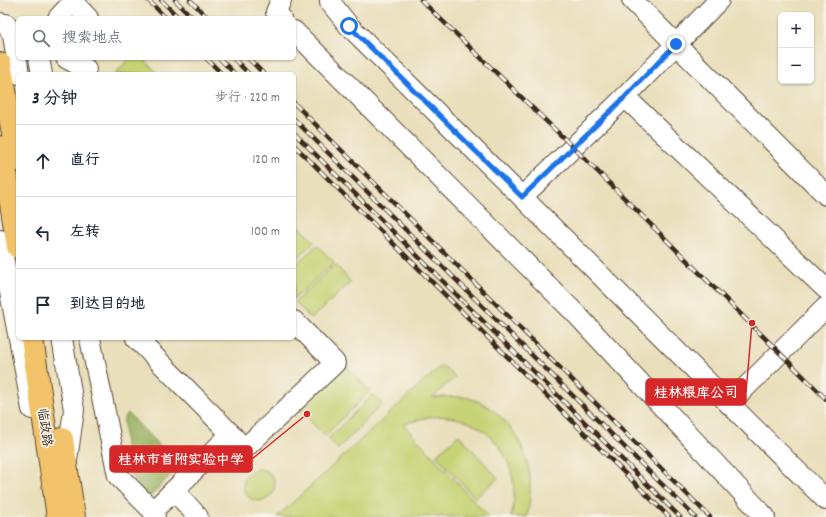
<!DOCTYPE html>
<html lang="zh">
<meta charset="utf-8">
<style>
:root{--surface:#fff;--page:#f2f2f3;--text:#1f2937;--muted:#747a83;--line:#e0e1e3}
body{margin:0;font-family:Dekko,"LXGW WenKai TC",sans-serif;background:var(--page);color:var(--text)}
.controls{position:absolute;right:12px;top:12px;display:grid;overflow:hidden;border-radius:6px;box-shadow:0 1px 3px #0004}
.controls button{width:36px;height:36px;display:grid;place-items:center;padding:0;border:0;border-bottom:1px solid var(--line);background:var(--surface);color:var(--text);font:20px sans-serif}
.stop{position:absolute;width:12px;height:12px;margin:-9px;border:3px solid #1a73e8;border-radius:50%;background:#fff}
.stop.end{background:#1a73e8;border-color:#fff;box-shadow:0 1px 4px #0008}
.list{margin:0;padding:0;list-style:none}
h2{display:flex;justify-content:space-between;align-items:center;height:52px;margin:0;padding:0 16px;font-size:17px}
h2 small{font-size:13px;font-weight:400;color:var(--muted)}
.list li{display:grid;grid-template-columns:26px 1fr auto;gap:12px;align-items:center;box-sizing:border-box;height:72px;padding:0 16px;border-top:1px solid var(--line)}
.list b{display:block;font-size:15px;white-space:nowrap}
.list em{font-size:13px;font-style:normal;color:var(--muted)}
.icon{flex:none;width:22px;height:22px;fill:none;stroke:currentColor;stroke-width:2;stroke-linecap:round;stroke-linejoin:round}
.map{position:relative;flex:none;width:826px;height:517px;overflow:hidden}
.search{position:absolute;background:var(--surface);box-shadow:0 1px 3px #0004;left:16px;top:16px;width:280px;height:44px;display:flex;align-items:center;gap:10px;box-sizing:border-box;padding:0 14px;border-radius:6px;color:var(--muted);font-size:15px}
.panel{position:absolute;background:var(--surface);box-shadow:0 1px 3px #0004;left:16px;top:72px;width:280px;height:268px;border-radius:6px}
.map>svg:first-child{display:block}
.green{fill:#c6d375;stroke:#807e4a}
.forest{fill:#9cb566;stroke:#6c7042}
.lines{fill:none;stroke-linecap:round;stroke-linejoin:round}
.minor-casing{stroke:#554536;stroke-width:22}
.major-casing{stroke:#554536;stroke-width:24}
.minor{stroke:#fff;stroke-width:20}
.major{stroke:#f2c36a;stroke-width:22}
.rail-casing{stroke:#3b2a1e;stroke-width:4.5}
.rail{stroke:#f7f3e8;stroke-width:3;stroke-dasharray:9;stroke-linecap:butt}
.route{stroke:#1a73e8;stroke-width:5}
.labels{text-anchor:middle;stroke-width:3.5;stroke-linejoin:round;paint-order:stroke}
.street-label{font-size:13px;fill:#3b2a1e;stroke:#f7f3e8}
.leader{fill:none;stroke:#d62828;stroke-width:1.5}
.callout-dot{fill:#d62828;stroke:#f7f3e8;stroke-width:1.5}
.callout{fill:#d62828;stroke:#d62828;stroke-width:1.5}
.callout-label{font-size:14px;text-anchor:middle;font-weight:bold;fill:#fff}
</style>
<div class="map">
<svg width="826" height="517" viewBox="0 0 826 517">
<rect width="100%" height="100%" fill="#f7f3e8"/>
<filter id="ink" filterUnits="userSpaceOnUse"><feTurbulence type="fractalNoise" baseFrequency=".025" numOctaves="2"/><feDisplacementMap in="SourceGraphic" scale="8" xChannelSelector="R" yChannelSelector="G"/><feConvolveMatrix kernelMatrix="1 2 1 2 8 2 1 2 1" color-interpolation-filters="sRGB"/></filter>
<filter id="wash" filterUnits="userSpaceOnUse"><feTurbulence type="fractalNoise" baseFrequency=".012" numOctaves="4" result="noise"/><feDisplacementMap in="SourceGraphic" scale="16" xChannelSelector="R" yChannelSelector="G"/><feGaussianBlur stdDeviation="0.9" result="paint"/><feColorMatrix in="noise" values="0 0 0 0 0 0 0 0 0 0 0 0 0 0 0 0 0 1.4 0 .05"/><feComposite in="paint" operator="in"/></filter>
<g filter="url(#wash)">
<rect width="100%" height="100%" fill="#eadfbb"/>
<g class="green">
<polygon points="130,58 143,58 158,74 115,74"/>
<polygon points="298,225 314,242 294,261 294,229"/>
<polygon points="317,245 334,262 294,299 294,266"/>
<polygon points="335,264 351,282 311,319 295,302"/>
<polygon points="343,363 370,391 325,436 298,409"/>
<path d="M442 365 455 377 432 398C443 397 453 396 463 397 492 401 519 431 526 459 532 477 531 498 527 517H511C528 450 469 395 404 425L489 517H277Z"/>
<polygon points="373,394 382,404 338,449 328,439"/>
<polygon points="459,435 498,478 475,498 436,455"/>
<circle cx="259" cy="485" r="16"/>
</g>
<polygon class="forest" points="128,413 179,466 147,500 131,474 125,455 124,418"/>
</g>
<g filter="url(#ink)">
<g class="lines">
<g class="minor-casing">
<g id="minor">
<polyline points="281,0 276,12 281,18"/>
<polyline points="330,0 330,2 349,26 522,197 625,97 719,0"/>
<polyline points="632,0 826,195"/>
<polyline points="58,18 73,2 88,18"/>
<polyline points="0,23 6,24 13,35 19,74"/>
<polyline points="294,31 578,316 765,517"/>
<polyline points="39,58 42,74"/>
<polyline points="66,58 86,69"/>
<polyline points="625,97 826,289"/>
<polyline points="522,197 826,500"/>
<polyline points="0,240 18,334"/>
<polyline points="19,338 32,409"/>
<polyline points="62,338 74,410 67,460"/>
<polyline points="90,338 118,476 153,511 155,517"/>
<polyline points="136,338 231,434 153,511"/>
<polyline points="729,404 826,307"/>
<polyline points="231,434 244,449 335,363 294,321"/>
<polyline points="174,490 198,517"/>
</g>
</g>
<g class="major-casing">
<g id="major">
<polyline points="0,64 18,160"/>
<polyline points="0,147 6,172 18,247"/>
<polyline points="32,338 58,517"/>
<polyline points="62,439 74,517"/>
</g>
</g>
<use href="#minor" class="minor"/>
<use href="#major" class="major"/>
<g class="rail-casing">
<g id="rail">
<polyline points="148,0 166,18"/>
<polyline points="161,0 179,18"/>
<polyline points="175,0 193,18"/>
<polyline points="190,0 208,18"/>
<polyline points="421,0 574,148 826,399"/>
<polyline points="206,58 222,74"/>
<polyline points="219,58 235,74"/>
<polyline points="233,58 249,74"/>
<polyline points="248,58 264,74"/>
<polyline points="294,103 710,517"/>
<polyline points="294,119 695,517"/>
<polyline points="294,133 680,517"/>
<polyline points="294,145 669,517"/>
</g>
</g>
<use href="#rail" class="rail"/>
</g>
</g>
<g class="lines" filter="url(#ink)">
<polyline class="route" points="349,26 522,197 625,97 676,44"/>
</g>
<g class="labels">
<g class="street-label">
<text transform="translate(46 427) rotate(82)" y="5">临政路</text>
</g>
</g>
<path class="leader" d="M752 323L746 392M307 414L252 459"/>
<g class="callout-dot">
<circle cx="752" cy="323" r="4"/>
<circle cx="307" cy="414" r="4"/>
</g>
<g class="callout">
<rect x="646" y="379" width="100" height="26" rx="4"/>
<rect x="110" y="446" width="142" height="26" rx="4"/>
</g>
<g class="callout-label">
<text x="696" y="397">桂林粮库公司</text>
<text x="181" y="464">桂林市首附实验中学</text>
</g>
</svg>
<div class="controls">
<button>+</button>
<button>−</button>
</div>
<div class="stop" style="left:349px;top:26px"></div>
<div class="stop end" style="left:676px;top:44px"></div>
<div class="search"><svg class="icon" aria-label="search" viewBox="0 0 24 24"><circle cx="10" cy="10" r="6"/><path d="M15 15l6 6"/></svg>搜索地点</div>
<section class="panel">
<h2>3 分钟<small>步行 · 220 m</small></h2>
<ul class="list">
<li><svg class="icon" aria-label="ahead" viewBox="0 0 24 24"><path d="M12 20V5M6 11l6-6 6 6"/></svg><div><b>直行</b></div><em>120 m</em></li>
<li><svg class="icon" aria-label="left" viewBox="0 0 24 24"><path d="M17 20v-9H6M10 6l-5 5 5 5"/></svg><div><b>左转</b></div><em>100 m</em></li>
<li><svg class="icon" aria-label="arrive" viewBox="0 0 24 24"><path d="M6 21V4h12l-3 4 3 4H6"/></svg><div><b>到达目的地</b></div></li>
</ul>
</section>
</div>
